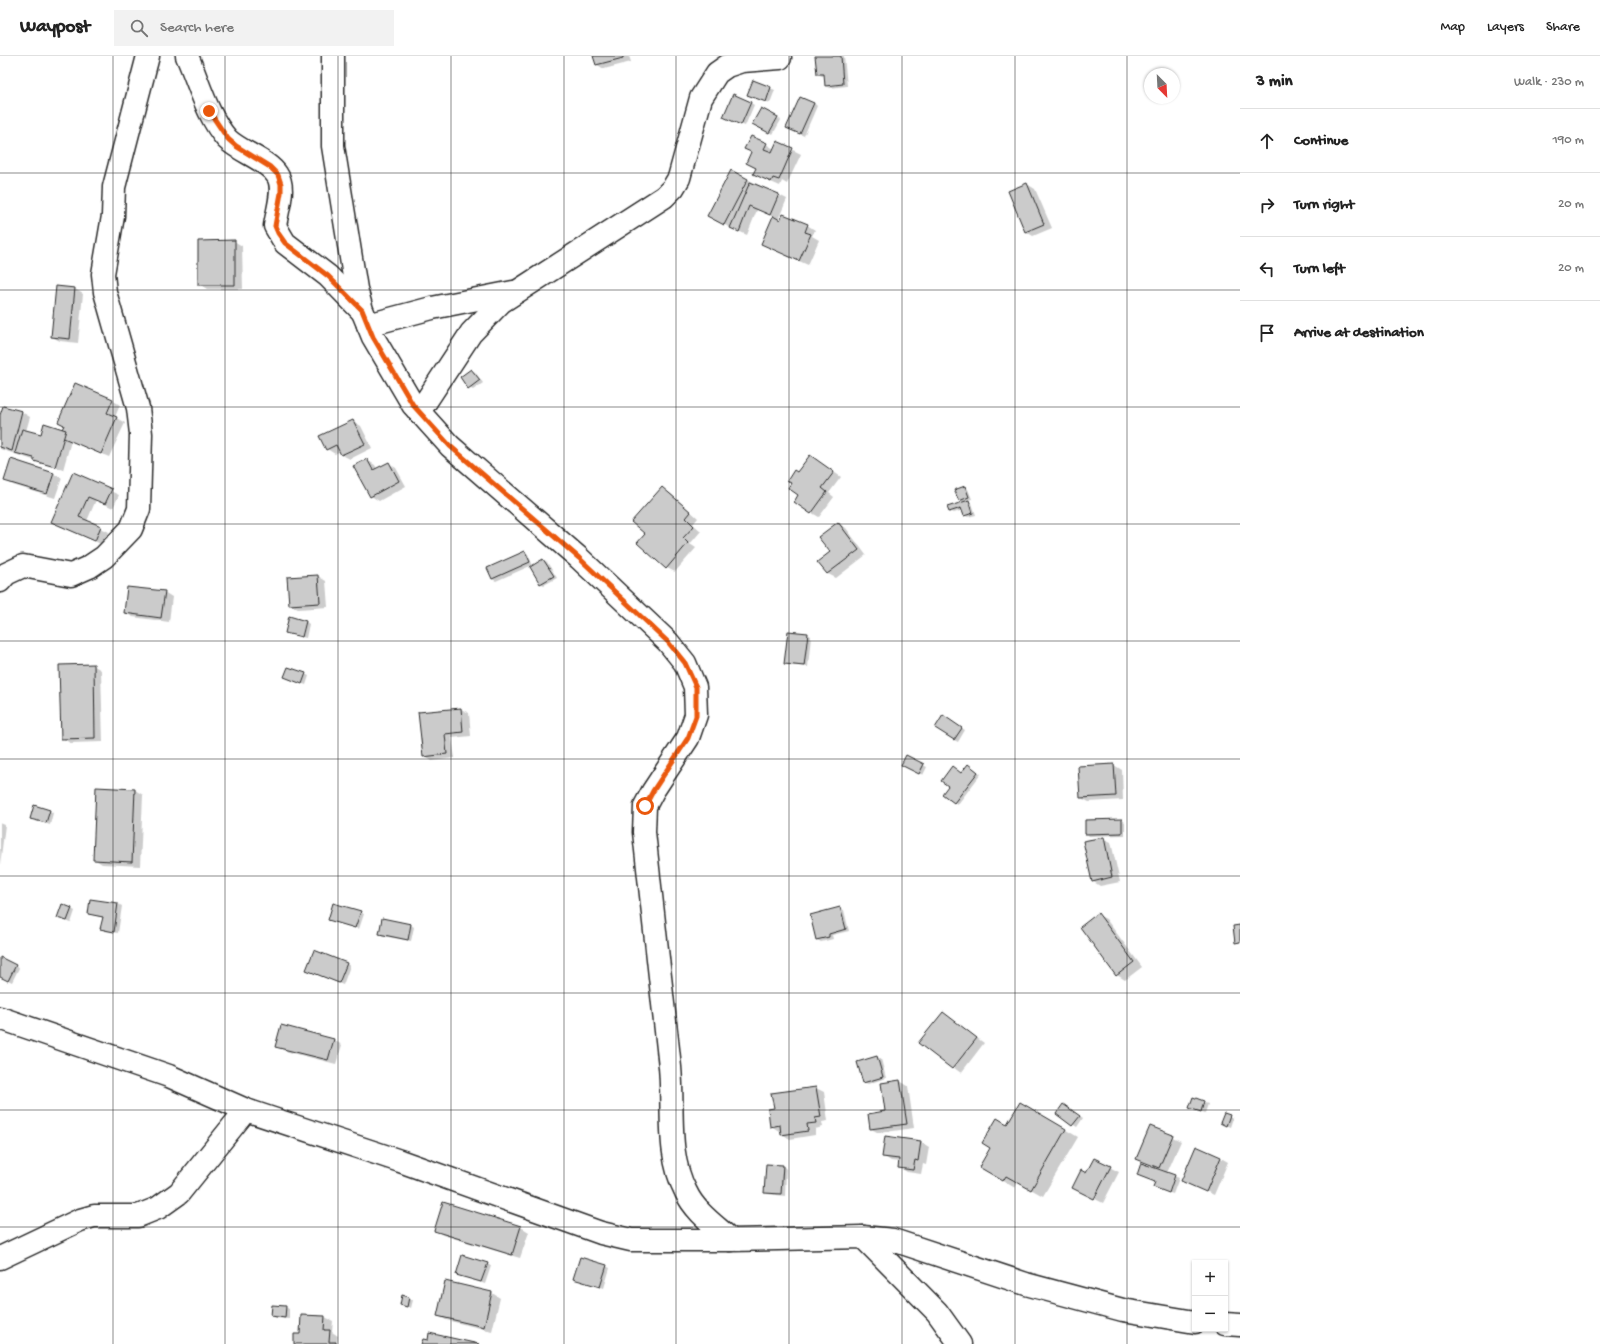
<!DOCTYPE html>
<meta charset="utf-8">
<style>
:root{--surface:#fff;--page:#f2f2f2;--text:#222;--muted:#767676;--line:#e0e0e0}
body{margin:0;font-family:"Gochi Hand",sans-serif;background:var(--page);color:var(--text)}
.controls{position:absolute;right:12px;bottom:12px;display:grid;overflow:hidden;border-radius:0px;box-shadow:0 1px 3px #0004}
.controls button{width:36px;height:36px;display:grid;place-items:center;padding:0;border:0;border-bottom:1px solid var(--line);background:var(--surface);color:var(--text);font:20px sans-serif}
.compass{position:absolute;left:1144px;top:12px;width:36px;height:36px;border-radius:50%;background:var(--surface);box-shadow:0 1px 3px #0004;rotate:156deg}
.stop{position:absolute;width:12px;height:12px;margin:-9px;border:3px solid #ea580c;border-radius:50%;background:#fff}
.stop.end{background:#ea580c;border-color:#fff;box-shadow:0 1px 4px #0008}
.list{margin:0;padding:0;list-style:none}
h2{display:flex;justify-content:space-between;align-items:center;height:52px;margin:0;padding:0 16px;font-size:17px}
h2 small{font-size:13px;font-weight:400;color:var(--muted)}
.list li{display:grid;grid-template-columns:26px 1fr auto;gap:12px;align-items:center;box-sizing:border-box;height:64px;padding:0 16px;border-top:1px solid var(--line)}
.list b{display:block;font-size:15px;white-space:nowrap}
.list em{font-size:13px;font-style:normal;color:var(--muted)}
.icon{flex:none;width:22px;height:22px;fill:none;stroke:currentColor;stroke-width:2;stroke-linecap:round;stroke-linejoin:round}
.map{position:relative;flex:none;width:1240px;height:1288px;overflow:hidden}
header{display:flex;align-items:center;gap:24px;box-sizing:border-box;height:56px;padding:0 20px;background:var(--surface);border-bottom:1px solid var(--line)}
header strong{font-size:19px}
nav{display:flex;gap:22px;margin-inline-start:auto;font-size:14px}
.search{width:280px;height:36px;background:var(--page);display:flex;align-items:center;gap:10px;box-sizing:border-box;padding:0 14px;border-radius:0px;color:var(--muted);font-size:15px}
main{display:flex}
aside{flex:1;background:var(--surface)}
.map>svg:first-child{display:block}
.shadow{fill:#0003}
.building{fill:#cbcbcb;stroke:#2b2b2b}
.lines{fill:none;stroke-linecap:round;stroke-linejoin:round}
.street-casing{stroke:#2b2b2b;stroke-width:25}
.street{stroke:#fff;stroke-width:22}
.route{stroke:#ea580c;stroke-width:5}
.grid{fill:none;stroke:#2b2b2b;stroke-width:1;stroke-opacity:0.55}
</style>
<header>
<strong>Waypost</strong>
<div class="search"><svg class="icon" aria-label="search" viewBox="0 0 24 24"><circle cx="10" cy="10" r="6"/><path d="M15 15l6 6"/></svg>Search here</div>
<nav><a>Map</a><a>Layers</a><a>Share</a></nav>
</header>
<main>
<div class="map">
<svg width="1240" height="1288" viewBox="0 0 1240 1288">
<rect width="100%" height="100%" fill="#fff"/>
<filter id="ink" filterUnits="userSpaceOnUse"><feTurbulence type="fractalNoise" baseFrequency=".025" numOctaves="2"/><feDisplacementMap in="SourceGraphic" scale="8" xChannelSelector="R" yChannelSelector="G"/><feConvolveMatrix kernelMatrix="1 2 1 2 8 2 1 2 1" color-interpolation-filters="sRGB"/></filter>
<g filter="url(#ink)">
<g class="shadow">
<polygon points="594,0 629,0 631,6 604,13 596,8"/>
<polygon points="816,0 844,0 847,30 830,32 826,30 825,19 822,20 818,18"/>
<polygon points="754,25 775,34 770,47 752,40"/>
<polygon points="751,47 754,49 745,70 728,63"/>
<polygon points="814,47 817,50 804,80 791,74"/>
<polygon points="761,54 781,64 773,78 754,68"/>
<polygon points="777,86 801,98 787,128 782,125 780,130 762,122 757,113 747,107 766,88 774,93"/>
<polygon points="731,115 787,143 778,164 807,169 815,174 812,180 819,184 808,209 770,192 774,161 757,154 747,179 716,165"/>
<polygon points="1027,128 1035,133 1052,172 1033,180 1025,175"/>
<polygon points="234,185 242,190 243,233 207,233 199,228"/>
<polygon points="57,231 75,233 83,238 78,287 60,285 52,281"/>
<polygon points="471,314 475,316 483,327 473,334 469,332"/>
<polygon points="112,344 120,349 115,361 125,367 109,401 71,385 63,414 0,393 0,363 3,351 22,356 30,361 26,375 41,380 63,374 65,369 59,366"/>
<polygon points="353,365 361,370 372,392 350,403 342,399 340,395 335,398 327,393"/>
<polygon points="12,404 54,418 62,422 55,442 13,429 5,424"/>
<polygon points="367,404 375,409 377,413 388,407 396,412 406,430 379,445 371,440"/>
<polygon points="818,405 841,421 829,437 834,441 819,461 812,457 798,417"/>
<polygon points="74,418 119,439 113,452 96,444 87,465 109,476 103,489 52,466"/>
<polygon points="965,431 968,433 972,443 968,444 972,447 976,459 968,461 964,459 963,454 954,457 950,455 963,446 959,444"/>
<polygon points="662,432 670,437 698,462 693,468 701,475 690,488 696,492 675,516 667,512 646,478"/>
<polygon points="838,467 846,472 866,499 836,522 828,518 819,506 831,496"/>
<polygon points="525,496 528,498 533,510 543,504 547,506 557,522 544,529 540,527 530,510 496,525 492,523"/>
<polygon points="318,520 326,525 328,551 298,553 290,549"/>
<polygon points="164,536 172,541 169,566 133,561 125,557"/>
<polygon points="305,565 309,568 306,582 290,578"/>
<polygon points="807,578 811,580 808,611 789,609 785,607"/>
<polygon points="93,609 101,614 103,686 70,687 62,682"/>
<polygon points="305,618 309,620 306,629 285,621"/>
<polygon points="461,653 469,657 471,680 452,682 455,702 432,705 424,700"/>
<polygon points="947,663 965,674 958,686 954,684"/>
<polygon points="923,709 927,711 923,719 906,711"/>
<polygon points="1114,709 1122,714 1123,744 1089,746 1081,742"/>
<polygon points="972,711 981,718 958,748 954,746 961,718"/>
<polygon points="97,732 135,734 143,739 140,810 102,808 94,803"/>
<polygon points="50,755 53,757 50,769 31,763"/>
<polygon points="1122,764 1125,766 1125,779 1089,780 1086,777"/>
<polygon points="0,767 5,769 0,809"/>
<polygon points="1103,782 1111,786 1120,826 1100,830 1092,825"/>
<polygon points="91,844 118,848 122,850 118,877 105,875 102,873 104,862 89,858"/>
<polygon points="840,852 844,854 849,875 832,879 833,883 821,886 817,884 811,860"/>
<polygon points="72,853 75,855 71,867 58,862"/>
<polygon points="360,856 364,858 359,873 329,864"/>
<polygon points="1098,859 1106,863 1142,911 1125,924 1117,919"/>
<polygon points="411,869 414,871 411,885 383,880 380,878"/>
<polygon points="0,903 19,912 12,926 0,920"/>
<polygon points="347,908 350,910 343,929 307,914"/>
<polygon points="943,957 984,987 961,1017 920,987"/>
<polygon points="334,984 342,989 336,1008 285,995 277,990"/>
<polygon points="877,1001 881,1003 886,1022 868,1028 864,1026"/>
<polygon points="900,1025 908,1030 914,1072 879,1077 871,1073 869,1058 886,1056"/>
<polygon points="816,1032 824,1036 828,1065 822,1066 823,1071 815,1073 815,1079 790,1083 782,1078 781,1074 779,1075 771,1070 775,1053 772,1038"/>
<polygon points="1193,1043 1208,1048 1205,1057 1190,1052"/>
<polygon points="1020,1047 1078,1081 1043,1140 1018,1126 1015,1132 980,1111"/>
<polygon points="1067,1051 1083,1062 1077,1071 1057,1058"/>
<polygon points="1224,1058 1233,1062 1230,1071 1225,1069"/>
<polygon points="1151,1071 1181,1085 1167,1117 1179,1122 1173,1138 1158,1133 1156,1126 1138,1119 1164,1116 1164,1115 1137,1102"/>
<polygon points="921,1086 929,1091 926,1109 923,1108 921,1118 907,1116 899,1111 900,1106 891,1105 883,1100"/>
<polygon points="1221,1102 1228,1106 1214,1139 1182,1124"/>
<polygon points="1094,1103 1119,1116 1103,1147 1081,1136 1087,1119"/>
<polygon points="783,1110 786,1113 785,1140 768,1138 765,1136"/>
<polygon points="443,1148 521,1171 529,1176 520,1202 443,1179 435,1174"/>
<polygon points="487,1208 491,1210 485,1228 461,1220"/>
<polygon points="606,1210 610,1212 604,1232 578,1224"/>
<polygon points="446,1226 492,1237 500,1242 492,1275 446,1264 438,1260"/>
<polygon points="403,1240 413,1244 411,1252 401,1248"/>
<polygon points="285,1251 289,1253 289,1263 276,1262 272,1260"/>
<polygon points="325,1261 333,1265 332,1276 338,1280 337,1288 295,1288 301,1279"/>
</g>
<g class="building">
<polygon points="593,0 623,0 623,2 596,9"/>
<polygon points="815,0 841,0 843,28 825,30 824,18 817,18"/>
<polygon points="753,24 771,31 766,46 747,39"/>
<polygon points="733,38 751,46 741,69 723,61"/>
<polygon points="800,41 814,47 800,78 786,72"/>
<polygon points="761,52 778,61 769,77 752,68"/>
<polygon points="751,80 767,87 764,93 772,96 777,85 793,92 779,124 773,122 771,126 753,118 756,112 746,107 751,96 744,93"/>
<polygon points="731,114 748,123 724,169 707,160"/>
<polygon points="750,126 779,138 770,159 749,150 739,176 730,172"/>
<polygon points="1027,127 1044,168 1025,176 1008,135"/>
<polygon points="783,158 808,168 805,176 811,178 799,205 761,188 773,160 780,164"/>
<polygon points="235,184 235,229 198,229 198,185"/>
<polygon points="56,230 75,232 70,283 51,281"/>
<polygon points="471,313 480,324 468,333 460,321"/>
<polygon points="75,327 113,343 107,357 117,361 101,398 59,380 64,369 58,366"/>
<polygon points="3,350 22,355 12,395 0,391 0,359"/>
<polygon points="353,364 365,388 341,399 336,389 326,394 319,380"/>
<polygon points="44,367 66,374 55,411 34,405 34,402 15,397 22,373 41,378"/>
<polygon points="810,399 834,416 822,432 827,436 811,458 794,446 798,439 788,432 791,427 787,425 794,414 797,416"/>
<polygon points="11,403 54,417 47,438 4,425"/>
<polygon points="367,403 373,414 389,406 399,425 370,441 353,410"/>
<polygon points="73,416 112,433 105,448 88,441 79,461 101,470 95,485 51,466"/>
<polygon points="965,430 969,441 959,445 954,434"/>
<polygon points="662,431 691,456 686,462 694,470 683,482 688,487 666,513 637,487 645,478 631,466"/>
<polygon points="969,444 973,457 964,460 961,452 949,456 947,451"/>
<polygon points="838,466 859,494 827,518 817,506 830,496 818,481"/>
<polygon points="525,495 530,506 492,523 487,512"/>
<polygon points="543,503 554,520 540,528 530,511"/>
<polygon points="318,519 320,547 289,549 287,521"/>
<polygon points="127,531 165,535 161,562 124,557"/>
<polygon points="289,560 306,565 302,581 285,577"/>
<polygon points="788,575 808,577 804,610 784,608"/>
<polygon points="94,608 95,682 61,683 59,609"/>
<polygon points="288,611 306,617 302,628 284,621"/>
<polygon points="461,652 463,676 445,678 447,698 423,701 418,656"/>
<polygon points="943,659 962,672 954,684 935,672"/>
<polygon points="906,699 924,708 919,718 901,709"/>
<polygon points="968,708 978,716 954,747 942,738 948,730 941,725 952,710 961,717"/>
<polygon points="1114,708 1116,740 1080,742 1078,710"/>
<polygon points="96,731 135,733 132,806 93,804"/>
<polygon points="34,749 50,754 46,767 30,763"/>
<polygon points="1122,763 1122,777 1085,778 1085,764"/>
<polygon points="1104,781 1112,821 1092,826 1083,785"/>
<polygon points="90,843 118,847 114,876 100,873 103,861 88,858"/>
<polygon points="333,847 361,855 355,872 328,864"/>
<polygon points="62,848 72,852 67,865 57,862"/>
<polygon points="840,851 846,873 829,878 829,881 816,884 810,859"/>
<polygon points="1098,857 1134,906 1116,920 1080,871"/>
<polygon points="382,862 411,868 408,884 379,878"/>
<polygon points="1240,869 1240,886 1235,887 1233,870"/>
<polygon points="314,894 347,907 339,927 306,914"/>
<polygon points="0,901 16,909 8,925 0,921"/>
<polygon points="943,956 977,982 952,1013 918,987"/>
<polygon points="281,969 334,983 328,1004 275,991"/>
<polygon points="877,1000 883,1021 863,1027 857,1006"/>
<polygon points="900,1024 907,1068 870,1073 868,1058 885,1055 881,1027"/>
<polygon points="816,1031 821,1061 815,1062 816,1067 807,1068 808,1075 781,1079 780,1069 770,1071 768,1053 774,1052 771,1037"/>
<polygon points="1193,1041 1204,1045 1201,1056 1189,1052"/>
<polygon points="1020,1046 1066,1073 1031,1134 1006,1120 1003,1125 979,1111 990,1092 982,1087 997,1062 1007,1068"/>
<polygon points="1063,1048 1080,1060 1072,1070 1056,1058"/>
<polygon points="1224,1057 1230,1059 1226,1070 1220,1067"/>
<polygon points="1150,1070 1173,1079 1159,1112 1136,1103"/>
<polygon points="885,1080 921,1085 918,1105 915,1104 913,1114 898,1112 899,1103 882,1101"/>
<polygon points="1196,1090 1221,1101 1206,1136 1181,1125"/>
<polygon points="1094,1102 1111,1110 1094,1143 1072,1132 1081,1114 1086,1117"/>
<polygon points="1141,1107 1175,1119 1169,1137 1153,1131 1155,1126 1137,1119"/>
<polygon points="766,1108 783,1109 781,1138 764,1137"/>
<polygon points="443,1146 521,1170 512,1199 434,1175"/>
<polygon points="462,1199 488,1207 481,1226 456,1219"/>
<polygon points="580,1201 607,1209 600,1231 573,1223"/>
<polygon points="445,1225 492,1236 484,1271 437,1260"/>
<polygon points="402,1239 409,1241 407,1251 400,1249"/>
<polygon points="272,1249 286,1250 285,1262 271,1260"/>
<polygon points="301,1259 325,1260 324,1274 330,1274 329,1286 336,1286 336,1288 294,1288 294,1278 300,1278"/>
<polygon points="429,1277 479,1288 421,1288 423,1283 428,1284"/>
</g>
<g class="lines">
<g class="street-casing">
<g id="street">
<path d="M187 0C199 27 207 60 227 83 240 96 268 104 277 119 286 132 277 155 275 170L285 187 328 220 361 254"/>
<path d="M333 0V90L356 233 362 254 373 281 413 349 450 390 579 502 668 586 685 607 695 631 696 659 688 682 653 735 645 750 644 776C653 855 662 933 670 1011 674 1053 666 1098 686 1136 695 1156 716 1170 731 1184"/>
<polyline points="368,269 432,252 513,236"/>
<polyline points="419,356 471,277 501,246 664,141 673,132 679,122 701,42 717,17 727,10 742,5 780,2"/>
<polyline points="0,525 6,518 23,510 71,519 89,511 104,501 131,473 139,453 141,378 138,352 105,236 103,218 113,160 114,131 148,0"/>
<polyline points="0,962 169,1020 246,1054 400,1105 601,1177 631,1184 731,1184 863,1181 893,1184 1026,1228 1123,1254 1195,1266"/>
<polyline points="863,1181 937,1256 960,1288"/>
<polyline points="0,1202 80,1164 94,1160 138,1160 158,1152 179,1137 246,1054"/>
<polyline points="1225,1268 1240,1269"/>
</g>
</g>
<use href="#street" class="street"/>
</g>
</g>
<g class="lines" filter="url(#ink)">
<polyline class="route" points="209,55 228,83 236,90 270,111 278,119 281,128 281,137 275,170 278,177 285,187 328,220 362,254 373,281 413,349 450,390 579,502 668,586 685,607 696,631 696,660 688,682 653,735 645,750"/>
</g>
<path class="grid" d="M113 0V1288M225 0V1288M338 0V1288M451 0V1288M564 0V1288M676 0V1288M789 0V1288M902 0V1288M1015 0V1288M1127 0V1288M0 117H1240M0 234H1240M0 351H1240M0 468H1240M0 585H1240M0 703H1240M0 820H1240M0 937H1240M0 1054H1240M0 1171H1240"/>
</svg>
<div class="controls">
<button>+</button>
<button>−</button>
</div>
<svg class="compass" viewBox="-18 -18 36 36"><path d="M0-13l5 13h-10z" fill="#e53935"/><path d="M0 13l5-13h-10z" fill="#767676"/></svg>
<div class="stop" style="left:645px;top:750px"></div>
<div class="stop end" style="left:209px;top:55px"></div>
</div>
<aside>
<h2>3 min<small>Walk · 230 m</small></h2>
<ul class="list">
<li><svg class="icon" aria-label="ahead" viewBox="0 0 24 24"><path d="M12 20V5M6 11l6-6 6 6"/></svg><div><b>Continue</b></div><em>190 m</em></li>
<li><svg class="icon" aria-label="right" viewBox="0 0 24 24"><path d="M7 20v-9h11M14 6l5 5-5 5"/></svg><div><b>Turn right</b></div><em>20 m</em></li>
<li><svg class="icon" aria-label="left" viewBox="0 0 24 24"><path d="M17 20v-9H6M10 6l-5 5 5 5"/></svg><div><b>Turn left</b></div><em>20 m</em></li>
<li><svg class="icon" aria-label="arrive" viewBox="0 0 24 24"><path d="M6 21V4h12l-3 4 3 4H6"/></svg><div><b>Arrive at destination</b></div></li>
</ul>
</aside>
</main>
